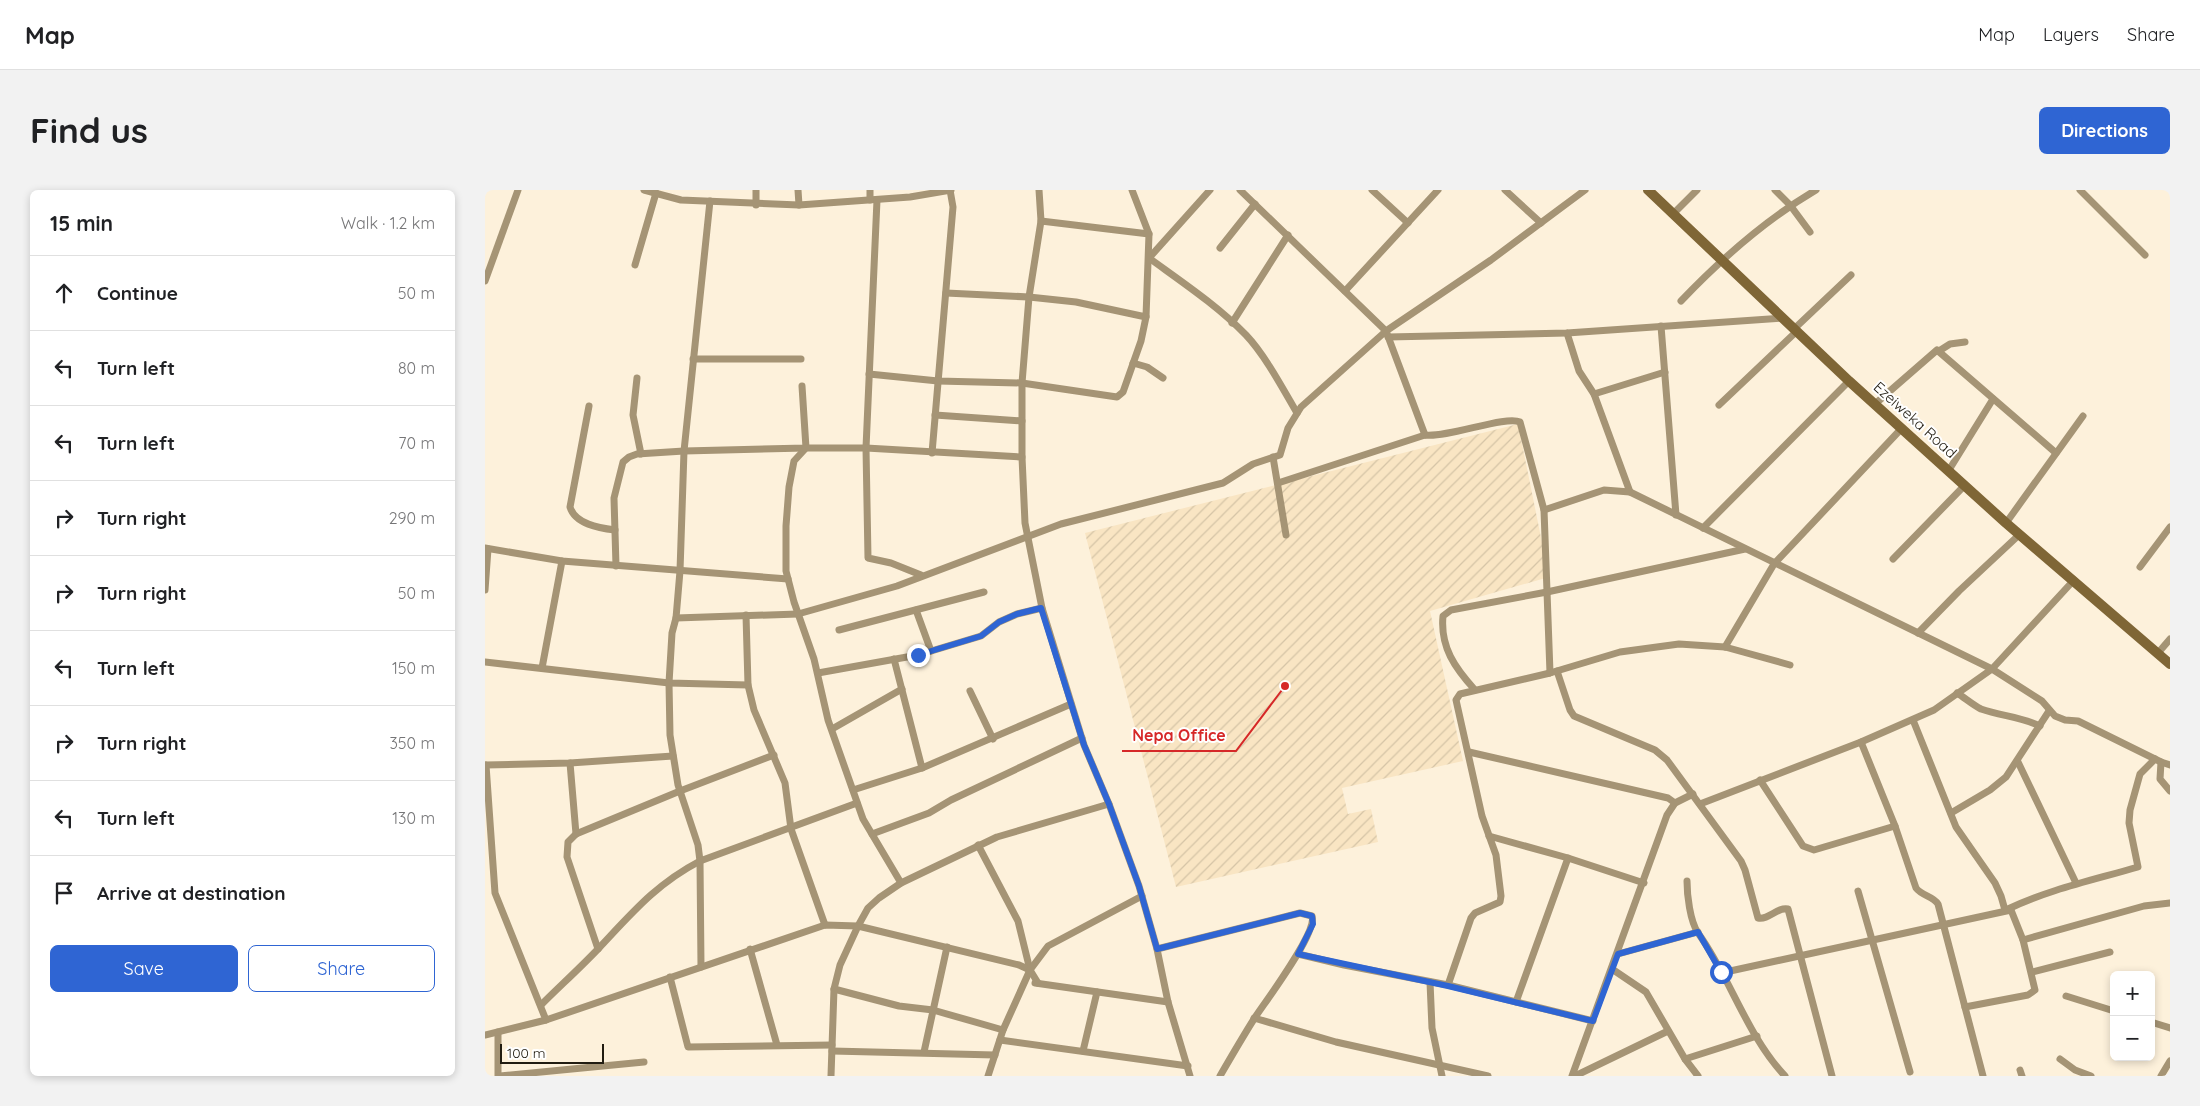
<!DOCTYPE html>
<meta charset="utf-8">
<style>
:root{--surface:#fff;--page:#f2f2f2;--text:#202124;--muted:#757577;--line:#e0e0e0;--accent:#2f65d3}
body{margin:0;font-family:Quicksand,sans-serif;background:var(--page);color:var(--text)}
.controls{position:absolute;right:15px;bottom:15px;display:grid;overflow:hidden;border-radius:8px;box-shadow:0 2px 8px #0003}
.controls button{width:45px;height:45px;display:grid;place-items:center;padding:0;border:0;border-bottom:1px solid var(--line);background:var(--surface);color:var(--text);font:25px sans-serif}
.scale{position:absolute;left:15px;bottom:12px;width:104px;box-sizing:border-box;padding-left:5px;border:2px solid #211c11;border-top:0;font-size:14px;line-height:18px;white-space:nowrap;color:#211c11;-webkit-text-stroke:4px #fff;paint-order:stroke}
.stop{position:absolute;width:15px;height:15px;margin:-11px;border:4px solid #2f65d3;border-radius:50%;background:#fff}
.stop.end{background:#2f65d3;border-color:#fff;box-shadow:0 1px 5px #0008}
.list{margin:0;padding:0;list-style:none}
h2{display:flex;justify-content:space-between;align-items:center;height:65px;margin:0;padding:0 20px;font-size:21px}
h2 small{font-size:16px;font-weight:400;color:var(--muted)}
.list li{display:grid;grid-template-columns:32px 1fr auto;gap:15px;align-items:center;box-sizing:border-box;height:75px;padding:0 20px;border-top:1px solid var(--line)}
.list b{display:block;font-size:19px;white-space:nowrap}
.list em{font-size:16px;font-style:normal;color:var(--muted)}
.actions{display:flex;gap:10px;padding:15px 20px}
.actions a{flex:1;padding:11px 0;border:1px solid var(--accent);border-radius:8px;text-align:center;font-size:18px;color:var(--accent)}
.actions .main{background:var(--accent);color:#fff}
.icon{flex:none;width:28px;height:28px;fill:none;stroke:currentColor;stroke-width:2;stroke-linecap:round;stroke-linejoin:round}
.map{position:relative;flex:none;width:1685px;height:886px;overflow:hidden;border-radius:8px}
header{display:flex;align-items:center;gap:30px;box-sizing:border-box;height:70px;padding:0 25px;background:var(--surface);border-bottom:1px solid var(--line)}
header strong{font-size:24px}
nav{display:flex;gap:28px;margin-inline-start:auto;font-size:18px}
.intro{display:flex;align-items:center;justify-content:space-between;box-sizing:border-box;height:120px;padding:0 30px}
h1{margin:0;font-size:35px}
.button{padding:12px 22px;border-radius:8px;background:var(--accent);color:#fff;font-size:18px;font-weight:700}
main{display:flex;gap:30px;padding:0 30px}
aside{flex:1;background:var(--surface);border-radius:8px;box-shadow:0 2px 8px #0003}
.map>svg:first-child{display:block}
.industrial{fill:url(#industrial-furrows)}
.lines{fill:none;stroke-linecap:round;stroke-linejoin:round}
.minor{stroke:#a59475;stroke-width:7}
.secondary{stroke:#7f6636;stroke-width:10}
.route{stroke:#2f65d3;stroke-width:6}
.labels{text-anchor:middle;stroke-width:4;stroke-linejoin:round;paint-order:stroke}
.street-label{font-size:15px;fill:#211c11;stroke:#fff}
.leader{fill:none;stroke:#d62828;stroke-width:2}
.callout-dot{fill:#d62828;stroke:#fff;stroke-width:2}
.callout-label{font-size:16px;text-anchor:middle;font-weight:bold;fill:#d62828;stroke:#fff;stroke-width:4;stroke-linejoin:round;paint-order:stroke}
</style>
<header>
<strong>Map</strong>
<nav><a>Map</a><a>Layers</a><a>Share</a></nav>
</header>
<div class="intro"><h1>Find us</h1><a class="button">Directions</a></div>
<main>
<aside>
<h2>15 min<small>Walk · 1.2 km</small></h2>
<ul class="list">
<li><svg class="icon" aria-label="ahead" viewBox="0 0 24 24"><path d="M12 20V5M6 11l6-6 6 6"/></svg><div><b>Continue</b></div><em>50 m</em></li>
<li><svg class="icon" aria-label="left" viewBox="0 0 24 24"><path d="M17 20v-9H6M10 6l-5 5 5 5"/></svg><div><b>Turn left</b></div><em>80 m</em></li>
<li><svg class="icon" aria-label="left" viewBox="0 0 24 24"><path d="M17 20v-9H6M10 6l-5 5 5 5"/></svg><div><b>Turn left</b></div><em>70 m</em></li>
<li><svg class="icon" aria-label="right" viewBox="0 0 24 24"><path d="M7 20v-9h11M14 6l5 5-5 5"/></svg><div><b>Turn right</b></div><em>290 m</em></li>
<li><svg class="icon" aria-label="right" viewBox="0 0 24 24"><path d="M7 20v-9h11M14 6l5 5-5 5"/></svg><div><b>Turn right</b></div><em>50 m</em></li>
<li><svg class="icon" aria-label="left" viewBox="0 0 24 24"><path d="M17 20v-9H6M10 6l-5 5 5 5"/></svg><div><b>Turn left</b></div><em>150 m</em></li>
<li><svg class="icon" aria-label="right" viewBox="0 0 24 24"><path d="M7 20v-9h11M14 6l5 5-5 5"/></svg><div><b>Turn right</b></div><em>350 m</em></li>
<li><svg class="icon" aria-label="left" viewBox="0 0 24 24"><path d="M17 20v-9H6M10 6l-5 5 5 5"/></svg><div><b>Turn left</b></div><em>130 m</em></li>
<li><svg class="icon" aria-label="arrive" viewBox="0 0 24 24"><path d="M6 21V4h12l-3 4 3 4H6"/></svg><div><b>Arrive at destination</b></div></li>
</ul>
<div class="actions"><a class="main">Save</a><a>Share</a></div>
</aside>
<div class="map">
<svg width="1685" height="886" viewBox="0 0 1685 886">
<defs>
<pattern id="industrial-furrows" width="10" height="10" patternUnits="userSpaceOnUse" patternTransform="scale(1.25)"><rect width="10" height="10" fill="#f9e5c3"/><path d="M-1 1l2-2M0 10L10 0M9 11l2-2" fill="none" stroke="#d5c4a6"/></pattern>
</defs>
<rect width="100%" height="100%" fill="#fdf1db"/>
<polygon class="industrial" points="1033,234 1064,387 945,421 978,571 857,598 863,624 886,619 893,652 691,697 600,343"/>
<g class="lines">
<g class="minor">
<polyline points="159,0 196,10 314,15 425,7 466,0"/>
<polyline points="271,0 271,15"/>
<polyline points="313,0 314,15"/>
<polyline points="385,0 385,10"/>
<polyline points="554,0 556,31 544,107 537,193 537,267 540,333 557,418 599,555 624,614 654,696 672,759 683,812 705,886"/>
<path d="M725 0 664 68C697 92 733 116 761 145 780 165 798 199 812 223"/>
<polyline points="755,0 901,141 1006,70 1100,0"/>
<polyline points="887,0 923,33"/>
<polyline points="1020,0 1056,33"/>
<polyline points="1290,0 1305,15 1325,42"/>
<polyline points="1595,0 1660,65"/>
<polyline points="392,10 381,258 383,368 406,373 436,385"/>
<polyline points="1188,24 1212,0"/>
<polyline points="556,31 664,44"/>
<polyline points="735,58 770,14"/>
<polyline points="150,75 171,3"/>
<polyline points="0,91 33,0"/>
<polyline points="860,101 953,0"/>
<polyline points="461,103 544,107 591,112 661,127 664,44 647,0"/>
<path d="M1196 111C1237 68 1280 30 1331 0"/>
<polyline points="747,133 803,45"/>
<polyline points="1176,136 1191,325"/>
<polyline points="1309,139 1366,85"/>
<polyline points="1082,143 1094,181 1109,204 1145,302"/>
<polyline points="903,147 1082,143 1298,128"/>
<polyline points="1454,161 1465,154 1480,152"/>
<polyline points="208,169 316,169"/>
<polyline points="648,173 662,177 678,188"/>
<polyline points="384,184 453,191 537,193 632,207 638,202 656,151 661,127"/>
<polyline points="152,188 148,225 156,264"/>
<polyline points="1109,204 1180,182"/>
<polyline points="1390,214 1452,160 1571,263"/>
<polyline points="1234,215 1312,141"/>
<path d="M104 216 85 317C90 334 114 338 130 340"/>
<polyline points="450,225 537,231"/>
<polyline points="447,263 468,17 465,0"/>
<polyline points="788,267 801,345"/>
<polyline points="1464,280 1508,209"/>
<path d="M793 293 940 245C963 248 1021 225 1035 232L1059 320 1065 483"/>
<polyline points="1059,320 1119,300 1145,302 1507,479 1557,511 1570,526 1580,530 1593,531 1676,572 1685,575"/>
<polyline points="1521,333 1598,226"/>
<polyline points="1218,338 1364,191"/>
<polyline points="0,358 77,371 303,389"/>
<polyline points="1408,369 1480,295"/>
<polyline points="131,376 129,308 138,272 144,267 152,264 199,261 321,258 317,196"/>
<polyline points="1655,377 1685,337"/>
<polyline points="0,400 3,359"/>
<polyline points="431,420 446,461"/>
<polyline points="261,425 263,495 269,520 300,593 306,639 340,735"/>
<polyline points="191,428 313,424 412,396 576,334 738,293 768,274 795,265 803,238 816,217 901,141 940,245"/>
<polyline points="354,440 499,402"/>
<polyline points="1433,443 1474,401 1535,344"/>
<polyline points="1240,457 1289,374 1417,238"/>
<polyline points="1673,463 1685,449"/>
<polyline points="409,469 437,578"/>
<polyline points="0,472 184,493 263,495"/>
<polyline points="57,478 77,371"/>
<path d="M1072 481 1085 520 1089 526 1170 560 1182 570 1256 671 1260 680 1273 728C1284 730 1292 717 1303 719L1347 886"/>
<polyline points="333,483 433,465 496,446 514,432 532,424 557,418"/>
<path d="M990 500C970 478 955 457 958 426L966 420 1062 402 1260 359"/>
<polyline points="485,501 508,549"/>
<path d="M1472 503C1480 508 1488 515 1496 519 1516 526 1536 527 1555 536"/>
<polyline points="1428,530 1471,637 1510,693 1516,706 1520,720"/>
<polyline points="347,539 417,499"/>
<path d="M1376 552 1410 636 1431 698C1437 706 1448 706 1453 714L1498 886"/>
<polyline points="984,562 1183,608 1190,613"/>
<polyline points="1533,572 1591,693"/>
<polyline points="1676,572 1675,589 1685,601"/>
<polyline points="85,573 91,644"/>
<polyline points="0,575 85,573 188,566"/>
<polyline points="1,575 10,703 61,830"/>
<polyline points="1275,590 1318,656 1329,660 1410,636"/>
<polyline points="368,600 437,578 586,514"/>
<polyline points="1215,614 1376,552 1449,520 1507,479 1589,390"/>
<polyline points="1466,623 1505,600 1521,587 1564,521"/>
<polyline points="387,644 444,623 466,610 597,548"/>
<polyline points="1004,646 1083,668 1159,693"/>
<polyline points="493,655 533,731 545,780 553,793"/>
<path d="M1202 691C1202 705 1205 731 1213 743 1245 787 1262 846 1300 886"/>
<polyline points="416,693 378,629 343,530 329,469 309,412 301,381 301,336 304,297 309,271 321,258 381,258 537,267"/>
<polyline points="1373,701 1425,882"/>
<path d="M1523 719C1565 699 1609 690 1653 677L1644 633 1645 620 1655 584 1670 569"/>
<polyline points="1538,750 1659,716 1685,713"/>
<polyline points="113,759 82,667 83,652 91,644 195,601 289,565"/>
<polyline points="265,759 292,855"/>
<path d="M672 759 815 723 827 726C833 742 780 812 769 829 757 848 746 867 735 886"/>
<polyline points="813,764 859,775 963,795 1108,831"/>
<polyline points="1133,764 1213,742"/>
<polyline points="216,777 215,671 213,655 193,595 185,545 184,493 187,443 191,428 195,381 199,261 225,11"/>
<polyline points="1127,779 1161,802 1200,869 1213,886"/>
<polyline points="1547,782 1625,762"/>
<polyline points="1236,783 1526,720 1538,750 1550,800 1543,805 1480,817"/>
<polyline points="185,787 203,857 347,855"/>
<polyline points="945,792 947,838 957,886"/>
<polyline points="550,793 683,812"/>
<polyline points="963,795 986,728 990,723 1015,712 1016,706 1011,665 997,626 971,510 975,504 1065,483 1135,462 1194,454 1240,457 1305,475"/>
<polyline points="349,799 414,816 448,820 518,840"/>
<polyline points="1581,806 1629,821"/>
<polyline points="1031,812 1083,668"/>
<path d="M56 815C75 796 95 778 114 758 147 723 171 694 215 671L372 613"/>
<polyline points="769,828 851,852 1003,886"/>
<polyline points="1666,832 1685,838"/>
<polyline points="13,842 13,886"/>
<polyline points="0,845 61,830 340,735 373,736 534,775 545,780"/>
<polyline points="515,850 703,876"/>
<polyline points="347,861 510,865"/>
<polyline points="598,861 612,802"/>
<polyline points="439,862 462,757"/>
<polyline points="1200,869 1272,846"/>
<polyline points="1575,869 1590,880 1606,886"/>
<polyline points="1535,880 1537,886"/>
<polyline points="15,886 159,872"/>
<polyline points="346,886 349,799 355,775 373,736 383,718 394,708 416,693 512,647 624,614"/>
<polyline points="503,886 518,840 545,780 563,756 657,706"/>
<polyline points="1087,886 1182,625 1190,613 1208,604"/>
<polyline points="1090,886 1183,841"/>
<polyline points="1676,886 1685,871"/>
</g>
<polyline class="secondary" points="1163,0 1364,191 1521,333 1685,474"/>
</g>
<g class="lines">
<polyline class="route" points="433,465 496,446 514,432 532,424 556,418 599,555 624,614 654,696 672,759 815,723 827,726 828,734 813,764 963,796 1108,831 1133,764 1213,742 1236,782"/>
</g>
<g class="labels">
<g class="street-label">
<text transform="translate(1430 230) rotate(42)" y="5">Ezeiweka Road</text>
</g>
</g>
<path class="leader" d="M800 496L751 561H637"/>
<circle class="callout-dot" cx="800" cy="496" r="5"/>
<g class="callout-label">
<text x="694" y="551">Nepa Office</text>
</g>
</svg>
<div class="controls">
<button>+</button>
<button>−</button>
</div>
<div class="scale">100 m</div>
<div class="stop" style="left:1236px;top:782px"></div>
<div class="stop end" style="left:433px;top:465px"></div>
</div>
</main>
